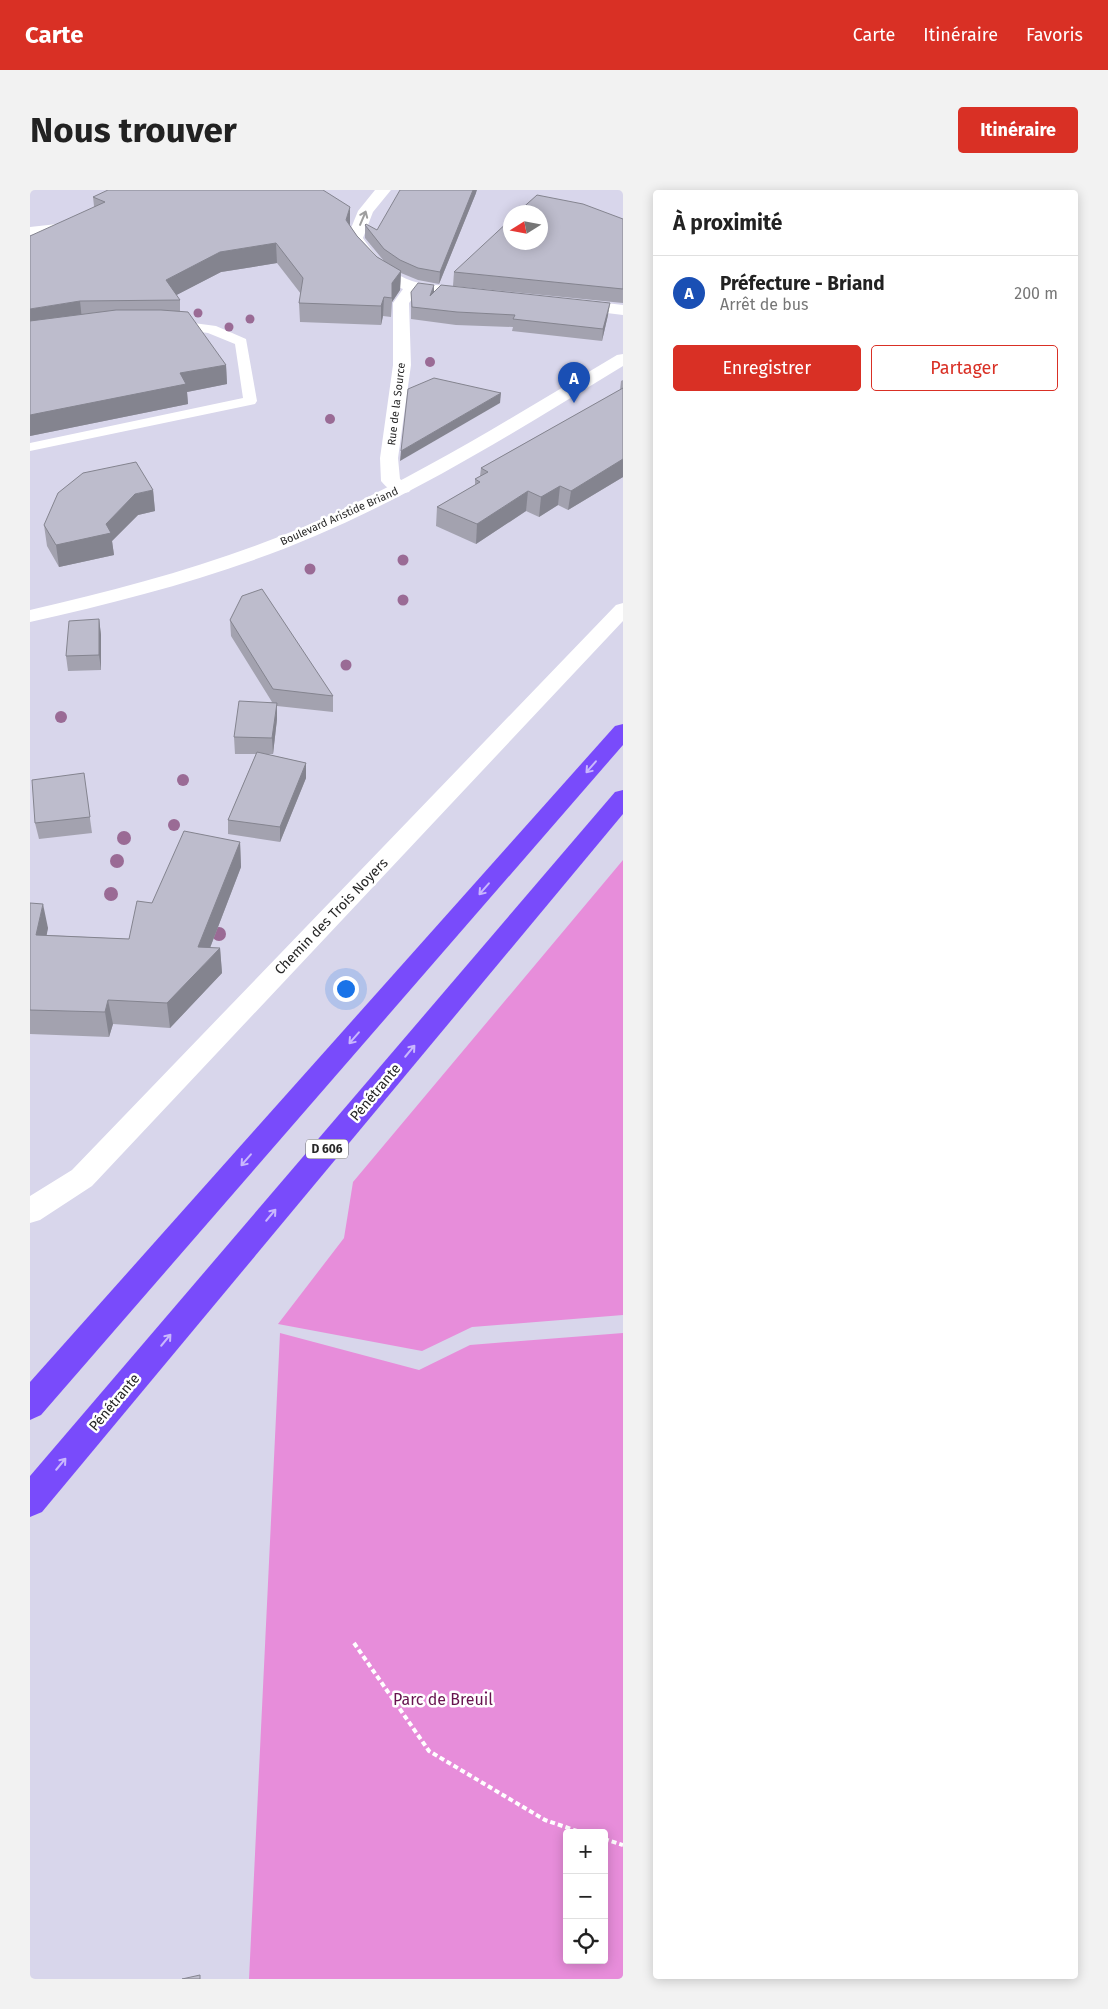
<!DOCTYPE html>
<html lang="fr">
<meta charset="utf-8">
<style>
:root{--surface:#fff;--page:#f2f2f2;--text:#222;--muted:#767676;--line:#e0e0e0;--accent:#d93025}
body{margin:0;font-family:"Fira Sans",sans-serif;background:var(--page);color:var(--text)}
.controls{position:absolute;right:15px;bottom:15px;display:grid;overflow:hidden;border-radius:5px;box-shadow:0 2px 12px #0003}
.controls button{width:45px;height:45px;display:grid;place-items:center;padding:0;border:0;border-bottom:1px solid var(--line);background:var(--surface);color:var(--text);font:25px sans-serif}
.compass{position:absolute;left:473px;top:15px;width:45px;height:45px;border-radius:50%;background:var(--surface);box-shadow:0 2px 12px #0003;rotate:259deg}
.you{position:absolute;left:315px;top:798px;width:18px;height:18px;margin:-12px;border:4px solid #fff;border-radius:50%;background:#1a73e8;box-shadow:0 0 0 8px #1a73e833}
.badge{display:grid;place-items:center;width:32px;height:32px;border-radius:50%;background:var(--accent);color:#fff;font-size:16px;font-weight:700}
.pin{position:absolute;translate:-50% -41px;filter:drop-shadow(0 1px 2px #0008)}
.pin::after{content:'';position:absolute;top:26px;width:18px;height:15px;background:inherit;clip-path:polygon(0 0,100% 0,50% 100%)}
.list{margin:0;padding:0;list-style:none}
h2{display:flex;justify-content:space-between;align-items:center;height:65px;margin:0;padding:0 20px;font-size:21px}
h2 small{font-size:16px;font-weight:400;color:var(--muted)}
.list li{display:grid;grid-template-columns:32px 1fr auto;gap:15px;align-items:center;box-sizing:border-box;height:75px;padding:0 20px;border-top:1px solid var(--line)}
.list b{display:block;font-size:19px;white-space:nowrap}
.list p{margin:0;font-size:16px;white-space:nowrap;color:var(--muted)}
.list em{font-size:16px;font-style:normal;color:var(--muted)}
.actions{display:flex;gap:10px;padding:15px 20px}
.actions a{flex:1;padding:11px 0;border:1px solid var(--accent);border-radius:5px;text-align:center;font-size:18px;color:var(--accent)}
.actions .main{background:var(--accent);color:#fff}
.icon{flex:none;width:28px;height:28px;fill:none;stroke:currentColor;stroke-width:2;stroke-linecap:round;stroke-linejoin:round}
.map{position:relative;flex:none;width:593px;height:1789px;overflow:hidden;border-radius:5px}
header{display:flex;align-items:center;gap:30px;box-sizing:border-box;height:70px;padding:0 25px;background:var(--accent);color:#fff}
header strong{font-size:24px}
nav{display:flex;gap:28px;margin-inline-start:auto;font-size:18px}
.intro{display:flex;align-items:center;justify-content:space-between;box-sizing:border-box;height:120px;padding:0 30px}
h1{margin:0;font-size:35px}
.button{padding:12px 22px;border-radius:5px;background:var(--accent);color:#fff;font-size:18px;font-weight:700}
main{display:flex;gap:30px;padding:0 30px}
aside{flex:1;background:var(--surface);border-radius:5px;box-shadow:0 2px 12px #0003}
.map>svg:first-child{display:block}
.green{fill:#e78dda;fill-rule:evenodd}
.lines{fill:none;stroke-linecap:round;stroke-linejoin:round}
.path{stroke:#fff;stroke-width:4;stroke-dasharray:5 3;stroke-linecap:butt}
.lane{fill:#fff;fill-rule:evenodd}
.street{fill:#fff;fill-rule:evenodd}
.secondary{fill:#fff;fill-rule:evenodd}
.primary{fill:#794bfb;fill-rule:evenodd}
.tree{fill:#9a6b95}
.wall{fill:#a3a2af}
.shaded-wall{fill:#84848f}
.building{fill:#bdbccc;stroke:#84848f}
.oneway{stroke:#9e9e9e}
.oneway2{stroke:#c9b7fd}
.labels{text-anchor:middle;stroke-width:5;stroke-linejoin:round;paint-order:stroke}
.far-street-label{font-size:11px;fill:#272727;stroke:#fff}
.shield{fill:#fff;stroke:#686868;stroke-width:1}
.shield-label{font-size:12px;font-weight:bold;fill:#272727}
.street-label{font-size:14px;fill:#272727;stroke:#fff}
.near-park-label{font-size:16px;fill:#67134f;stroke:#fff}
</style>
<header>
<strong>Carte</strong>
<nav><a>Carte</a><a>Itinéraire</a><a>Favoris</a></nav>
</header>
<div class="intro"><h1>Nous trouver</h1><a class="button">Itinéraire</a></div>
<main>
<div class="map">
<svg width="593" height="1789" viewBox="0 0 593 1789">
<rect width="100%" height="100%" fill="#d8d6eb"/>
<g class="green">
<polygon points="593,670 593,1125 442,1137 392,1161 248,1134 314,1048 323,992"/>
<path d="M250 1143 389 1180 440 1155 593 1143V1789H219ZM537 1643H574V1770H537Z"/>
</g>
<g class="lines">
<g class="path">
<polyline points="324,1453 399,1561 515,1630 553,1643"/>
<polyline points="574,1649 593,1655"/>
</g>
<g class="lane">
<polygon points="27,34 33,38 31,41 0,45 0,37"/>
<polygon points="141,130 186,136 216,149 227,211 225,214 0,261 0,253 213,208 205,154 178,143 136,137 134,134"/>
</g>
<g class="street">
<path d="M345 0H361L343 22 333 48C347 69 363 87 389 93 402 95 415 95 428 98L430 102 428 106 422 107 388 102 379 113 381 175 368 268 370 289 382 298 379 302C368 305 358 300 351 291L350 268 363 175V113L373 99C346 90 332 71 317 48L328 21Z"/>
<polygon points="542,109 593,115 593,125 536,118 534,114 536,110"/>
<polygon points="593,413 593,431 62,996 10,1030 0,1033 0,1006 42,980 586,415"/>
</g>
<path class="secondary" d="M593 164V176C493 237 393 300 285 346 194 385 97 410 0 432V420C92 399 184 374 271 338 382 291 484 226 587 165Z"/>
<g class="primary">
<polygon points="593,534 593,555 11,1225 0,1230 0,1192 585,536"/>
<polygon points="593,600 593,624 12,1322 0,1327 0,1286 585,602"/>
</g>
</g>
<g class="tree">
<circle cx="168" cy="123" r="4.5"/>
<circle cx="220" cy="129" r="4.5"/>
<circle cx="199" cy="137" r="4.5"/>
<circle cx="400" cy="172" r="5"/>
<circle cx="300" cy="229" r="5"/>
<circle cx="373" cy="370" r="5.5"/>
<circle cx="280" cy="379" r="5.5"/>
<circle cx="373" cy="410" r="5.5"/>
<circle cx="316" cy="475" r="5.5"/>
<circle cx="31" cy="527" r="6"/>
<circle cx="153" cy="590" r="6"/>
<circle cx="144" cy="635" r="6"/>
<circle cx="94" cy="648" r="7"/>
<circle cx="87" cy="671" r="7"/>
<circle cx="81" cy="704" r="7"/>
<circle cx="189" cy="744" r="7"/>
</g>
<g class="wall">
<polygon points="446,3 409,94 388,90 371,83 370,100 362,112 361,127 353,126 351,135 270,132 269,113 271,104 247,73 191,82 146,105 150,110 150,121 196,175 197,194 157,202 158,214 0,246 64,16 63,7 320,36 327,46 347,67 354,71 335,48 335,35 347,40"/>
<polygon points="593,29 593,113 423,96 424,82"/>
<polygon points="381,102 404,102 578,125 572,151 482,141 483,137 426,135 381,129"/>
<polygon points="593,190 593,287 538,320 528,315 509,327 496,321 446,354 406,336 407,317 445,295 445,289 450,286 451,278 590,200 591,191"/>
<polygon points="123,300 125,321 108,325 82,351 84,365 29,377 17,356 14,335"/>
<polygon points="69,429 71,445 71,480 38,481 36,466"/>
<polygon points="200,430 303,506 303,522 247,516 247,529 243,564 236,564 276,573 276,588 250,652 198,644 198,630 226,564 205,564 204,547 242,512 201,446"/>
<polygon points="56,600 62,643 9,649 5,633"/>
<polygon points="210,652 211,677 180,758 190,758 192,783 140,838 83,834 79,847 0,844 0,713 18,738 16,745 99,749 122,713"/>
</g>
<g class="shaded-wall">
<polygon points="443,0 447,0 446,3 409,94 410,82"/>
<polygon points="320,17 320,36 316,30"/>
<polygon points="246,53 247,73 191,82 137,110 136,90 190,62"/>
<polygon points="371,81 370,100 362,112 362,93"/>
<polygon points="404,95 404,107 400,106"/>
<polygon points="354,107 353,126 351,135 351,116"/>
<polygon points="50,111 52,130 0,139 0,119"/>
<polygon points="580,113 578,125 572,151 573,139"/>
<polygon points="196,175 197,194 157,202 158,214 0,246 0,225 150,183"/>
<polygon points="471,203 470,213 370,271 371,261"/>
<polygon points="593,269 593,287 538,320 541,301"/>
<polygon points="530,296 528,315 509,327 511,307"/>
<polygon points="123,300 125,321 108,325 82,351 84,365 29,377 26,355 76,334 105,304"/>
<polygon points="498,301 496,321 446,354 447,334"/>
<polygon points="69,429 71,445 71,480 69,465"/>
<polygon points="247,513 247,529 243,564 242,548"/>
<polygon points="276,573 276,588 250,652 250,637"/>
<polygon points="210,652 211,677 173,776 190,758 192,783 140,838 137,813 168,757"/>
<polygon points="13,714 18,738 12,770 6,745"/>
<polygon points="78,810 83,834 79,847 75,822"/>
</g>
<g class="building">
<polygon points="78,0 293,0 320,17 316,30 327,46 347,67 371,81 362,93 362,108 354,107 351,116 269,113 273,88 246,53 190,62 136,90 150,110 50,111 0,119 0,46 75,12 63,7"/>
<polygon points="370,0 443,0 410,82 388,78 370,70 354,59 335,35 336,34 347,40"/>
<polygon points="507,5 553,14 593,29 593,99 424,82 480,30 480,52 510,52 510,22 488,22"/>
<polygon points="388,93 404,95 400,106 411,95 580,113 573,139 483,129 485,125 427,122 382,117 381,102"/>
<polygon points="86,120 131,120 158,122 196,175 150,183 156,194 0,225 0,131"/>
<polygon points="404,188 471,203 371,261 378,199"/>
<polygon points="593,198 593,269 541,301 530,296 511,307 498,301 447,334 407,317 450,292 445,289 458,282 451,278"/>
<polygon points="106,272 123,300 105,304 76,334 81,343 26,355 14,335 28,303 53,283"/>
<polygon points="232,399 303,506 243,499 200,430 212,406"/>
<polygon points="69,429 69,465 36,466 39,431"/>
<polygon points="209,511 247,513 242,548 204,547"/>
<polygon points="227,562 276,573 250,637 198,630"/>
<polygon points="54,583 60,627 5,633 2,590"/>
<polygon points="154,641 210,652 168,757 190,758 137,813 78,810 75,822 0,820 0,713 13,714 6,745 99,749 107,711 122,713"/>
<polygon points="170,1785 170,1789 152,1789"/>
</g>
<defs><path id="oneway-shaft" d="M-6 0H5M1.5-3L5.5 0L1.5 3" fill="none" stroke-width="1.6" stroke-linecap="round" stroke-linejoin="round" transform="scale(1.25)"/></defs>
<use class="oneway" href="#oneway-shaft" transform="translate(333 28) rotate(-67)"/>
<g class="oneway2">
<use href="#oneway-shaft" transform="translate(561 577) rotate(131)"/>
<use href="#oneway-shaft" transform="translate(454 699) rotate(131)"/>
<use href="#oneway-shaft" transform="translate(324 848) rotate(131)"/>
<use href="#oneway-shaft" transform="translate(380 861) rotate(-50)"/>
<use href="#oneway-shaft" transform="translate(216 970) rotate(131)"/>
<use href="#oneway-shaft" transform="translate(241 1025) rotate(-50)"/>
<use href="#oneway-shaft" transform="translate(136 1150) rotate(-50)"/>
<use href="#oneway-shaft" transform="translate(31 1274) rotate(-50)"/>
</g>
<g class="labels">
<g class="far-street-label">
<text transform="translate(366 214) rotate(-83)" y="4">Rue de la Source</text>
<text transform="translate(309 326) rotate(-24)" y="4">Boulevard Aristide Briand</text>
</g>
<rect class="shield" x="276" y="949.5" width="42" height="19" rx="4"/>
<g class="shield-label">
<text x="297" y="963">D 606</text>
</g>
<g class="street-label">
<text transform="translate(301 726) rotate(-46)" y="5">Chemin des Trois Noyers</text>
<text transform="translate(345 902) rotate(-50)" y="5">Pénétrante</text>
<text transform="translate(84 1212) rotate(-50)" y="5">Pénétrante</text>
</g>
<g class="near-park-label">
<text x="413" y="1515">Parc de Breuil</text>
</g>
</g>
</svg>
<div class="controls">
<button>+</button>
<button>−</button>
<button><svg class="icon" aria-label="locate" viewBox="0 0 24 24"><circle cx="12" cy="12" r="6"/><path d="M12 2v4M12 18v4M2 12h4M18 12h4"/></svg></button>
</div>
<svg class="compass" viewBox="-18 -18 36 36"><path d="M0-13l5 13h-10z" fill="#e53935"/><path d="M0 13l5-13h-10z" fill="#767676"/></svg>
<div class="you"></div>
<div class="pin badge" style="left:544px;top:213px;background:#1a4fb4">A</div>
</div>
<aside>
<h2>À proximité<small></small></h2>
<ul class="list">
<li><span class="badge" style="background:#1a4fb4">A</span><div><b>Préfecture - Briand</b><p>Arrêt de bus</p></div><em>200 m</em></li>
</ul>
<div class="actions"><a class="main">Enregistrer</a><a>Partager</a></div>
</aside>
</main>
